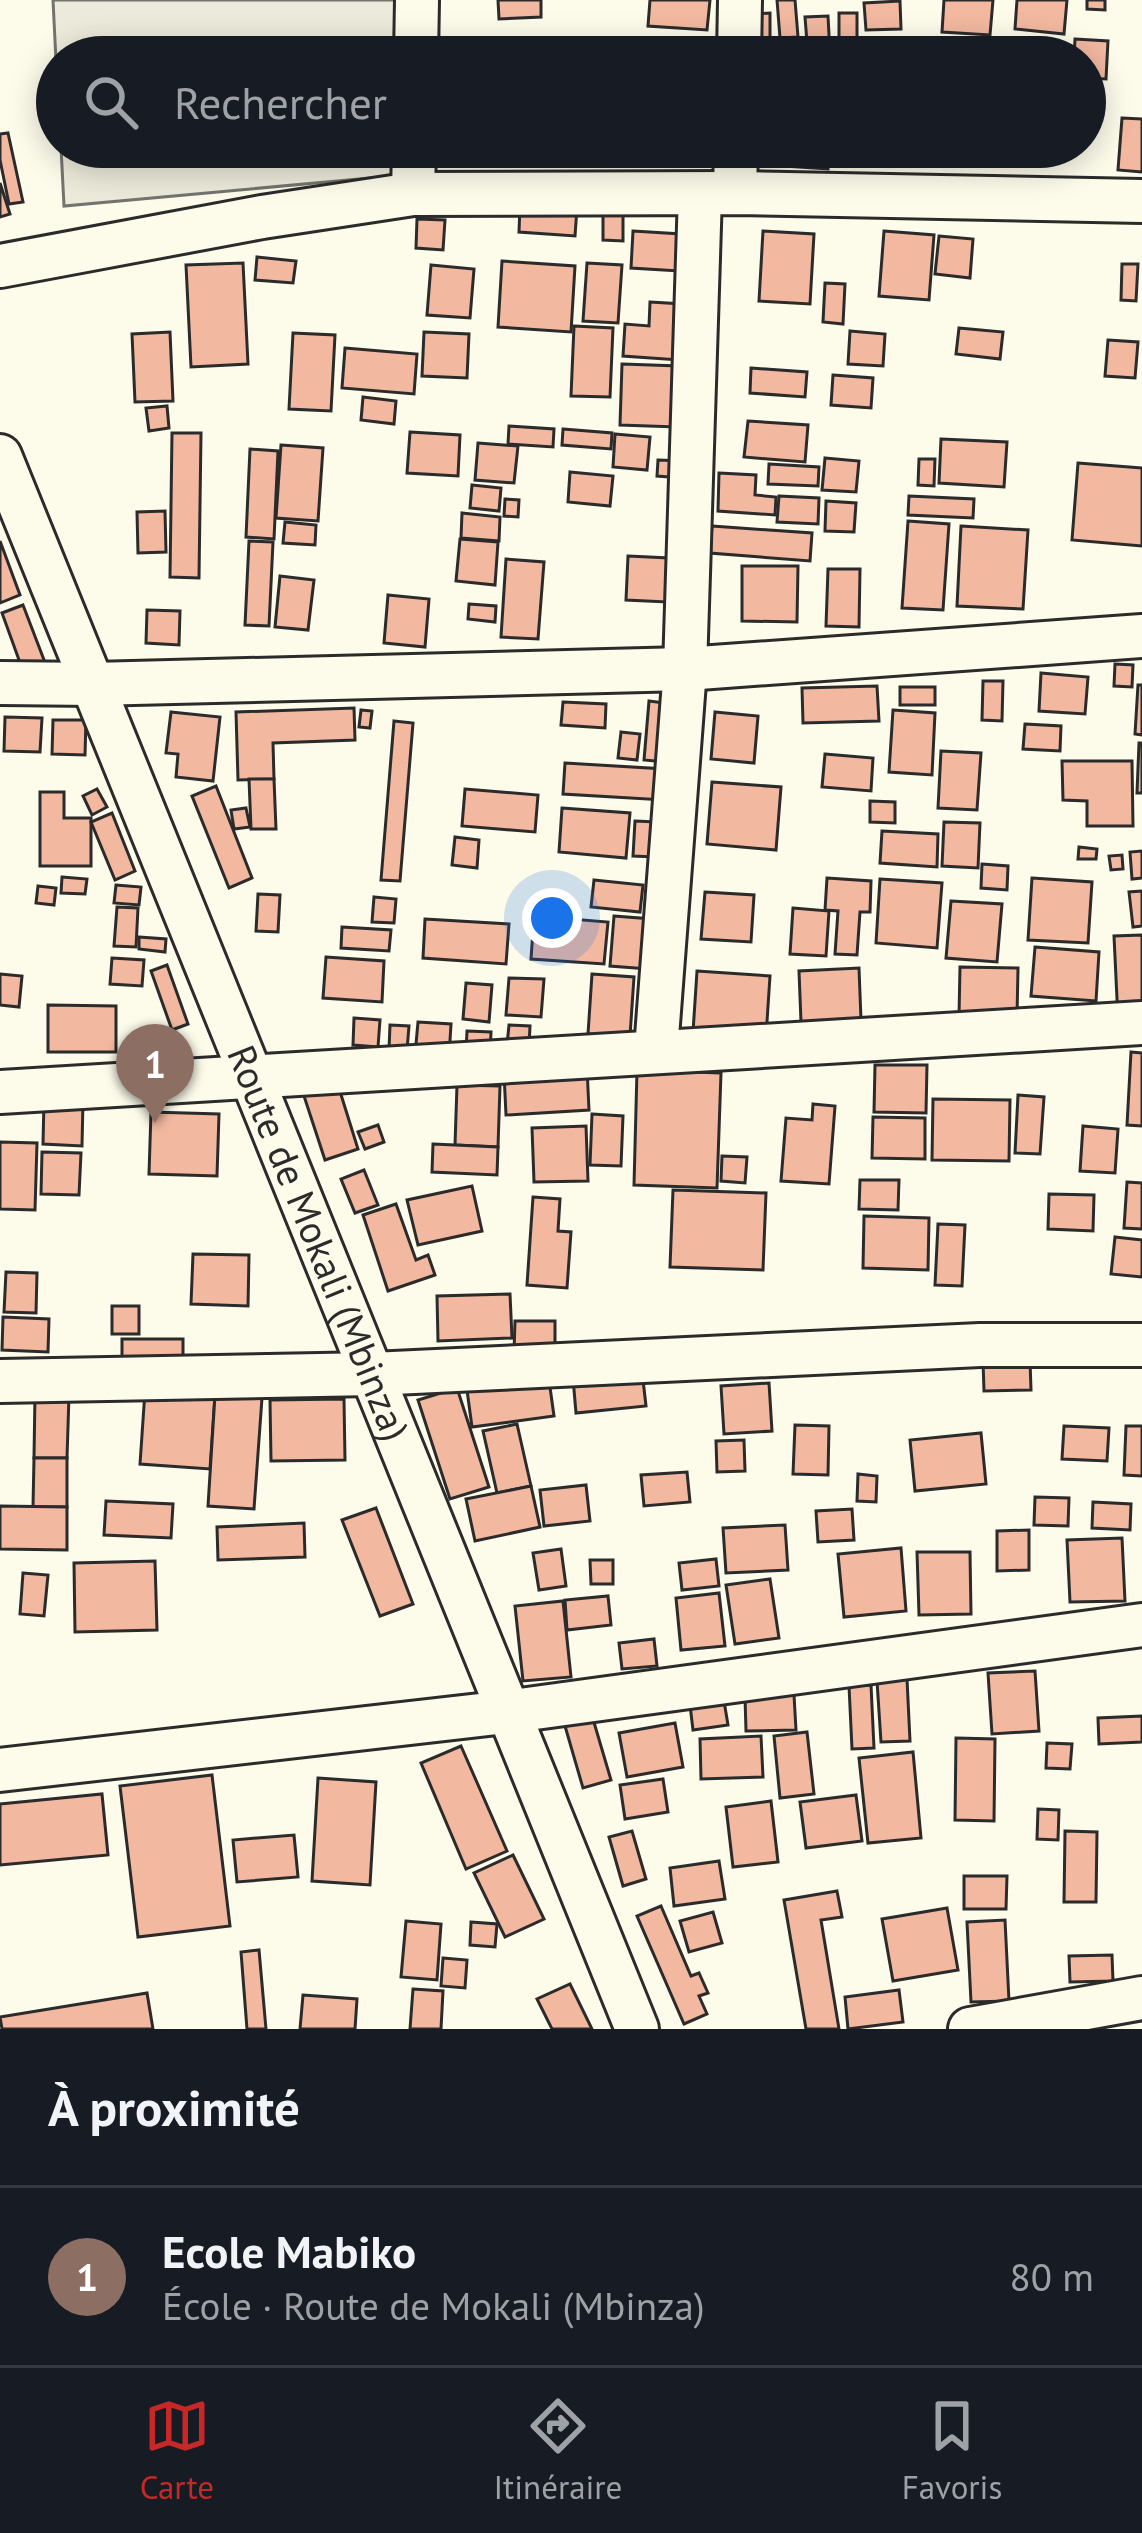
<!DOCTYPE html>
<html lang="fr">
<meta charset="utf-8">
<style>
:root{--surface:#171b24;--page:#20242c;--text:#f1f3f6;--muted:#9ea1a6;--line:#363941;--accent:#c62828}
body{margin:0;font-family:"PT Sans",sans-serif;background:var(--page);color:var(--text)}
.you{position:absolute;left:552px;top:918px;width:42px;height:42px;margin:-30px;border:9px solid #fff;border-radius:50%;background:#1a73e8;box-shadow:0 0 0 18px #1a73e833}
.badge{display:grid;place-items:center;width:78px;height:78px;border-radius:50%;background:var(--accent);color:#fff;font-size:39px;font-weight:700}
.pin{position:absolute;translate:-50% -99px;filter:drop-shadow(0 3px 6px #0008)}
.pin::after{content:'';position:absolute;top:63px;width:42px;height:36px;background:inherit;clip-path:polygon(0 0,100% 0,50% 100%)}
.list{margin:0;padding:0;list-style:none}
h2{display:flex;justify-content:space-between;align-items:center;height:156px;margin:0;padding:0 48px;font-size:51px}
h2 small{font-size:39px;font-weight:400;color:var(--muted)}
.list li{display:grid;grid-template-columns:78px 1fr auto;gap:36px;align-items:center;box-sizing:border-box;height:180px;padding:0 48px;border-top:3px solid var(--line)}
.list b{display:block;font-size:45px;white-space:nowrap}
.list p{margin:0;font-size:39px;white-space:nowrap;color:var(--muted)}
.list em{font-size:39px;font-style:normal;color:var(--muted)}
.icon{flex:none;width:66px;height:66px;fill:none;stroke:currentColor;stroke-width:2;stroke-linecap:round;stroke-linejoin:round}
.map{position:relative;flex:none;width:1142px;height:2029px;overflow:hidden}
.search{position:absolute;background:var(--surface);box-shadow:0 6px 30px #0003;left:36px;right:36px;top:36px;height:132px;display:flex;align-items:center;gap:30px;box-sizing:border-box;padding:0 42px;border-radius:66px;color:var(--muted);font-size:45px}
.sheet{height:336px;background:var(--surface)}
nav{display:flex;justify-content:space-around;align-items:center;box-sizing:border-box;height:168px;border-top:3px solid var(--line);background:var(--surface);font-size:33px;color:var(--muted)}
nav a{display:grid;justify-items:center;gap:6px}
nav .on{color:var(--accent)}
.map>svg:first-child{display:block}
.pitch{fill:#ecebdb;stroke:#74746e;stroke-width:3}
.building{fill:#f2b8a0;stroke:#2b2b2b;stroke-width:3}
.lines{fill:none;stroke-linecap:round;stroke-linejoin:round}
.minor-casing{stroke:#2b2b2b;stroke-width:48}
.minor{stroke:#fdfbea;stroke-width:42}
.labels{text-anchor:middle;stroke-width:9;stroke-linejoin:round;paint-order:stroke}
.street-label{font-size:39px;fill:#2b2b2b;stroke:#fdfbea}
</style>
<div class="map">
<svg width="1142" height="2029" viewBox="0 0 1142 2029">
<rect width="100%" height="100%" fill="#fdfbea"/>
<g class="pitch">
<polygon points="53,0 408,0 407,57 57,57 57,81"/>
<polygon points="61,147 404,147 403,175 64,206"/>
</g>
<g class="building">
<polygon points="498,0 541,0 541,17 499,19"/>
<polygon points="650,0 710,0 707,30 648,26"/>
<polygon points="777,0 795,0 798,37 780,38"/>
<polygon points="944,0 993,0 990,35 942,32"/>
<polygon points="1017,0 1067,0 1064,34 1015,29"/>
<polygon points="1087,0 1105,0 1105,10 1087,9"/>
<polygon points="900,1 901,29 866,30 864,3"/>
<polygon points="770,13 770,50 749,49 749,14"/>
<rect x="839" y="13" width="18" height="31"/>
<polygon points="828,16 830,54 808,55 805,17"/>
<polygon points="1075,39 1108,41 1106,79 1085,78 1085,57 1074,57"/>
<polygon points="1122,118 1142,119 1142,172 1118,170"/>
<polygon points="8,133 23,202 9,204 0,160 0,134"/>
<polygon points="786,147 829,147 828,169 785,166"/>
<polygon points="835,147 877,147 876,158 834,154"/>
<polygon points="946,147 984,147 983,161 945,158"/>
<polygon points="0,183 10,214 0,217"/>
<polygon points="520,205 577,208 575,236 519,232"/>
<polygon points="603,212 623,212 623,241 603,240"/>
<polygon points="417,219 445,220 443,250 416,248"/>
<polygon points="633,231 681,234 679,271 631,268"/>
<polygon points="763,231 814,234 810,304 759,301"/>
<polygon points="884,231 934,235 929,300 879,296"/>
<polygon points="939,236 973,239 970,278 935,274"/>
<polygon points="257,257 296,261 293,283 255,280"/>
<polygon points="502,261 575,266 571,332 498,327"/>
<polygon points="243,263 248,364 191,367 186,265"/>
<polygon points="587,263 622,265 618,323 583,321"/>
<polygon points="1122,264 1138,264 1136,301 1121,300"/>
<polygon points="431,265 474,269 470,318 427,315"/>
<polygon points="825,283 845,284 843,324 823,322"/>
<polygon points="650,302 683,304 679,360 623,356 625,324 649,326"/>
<polygon points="574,326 613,328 610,397 571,396"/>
<polygon points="959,328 1003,332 1000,359 956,354"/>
<polygon points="850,331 885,334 883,366 848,364"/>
<polygon points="170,332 173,401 135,402 132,334"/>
<polygon points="424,332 469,334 467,378 422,376"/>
<polygon points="293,333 335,335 331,411 289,409"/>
<polygon points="1108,340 1138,342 1135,378 1105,376"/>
<polygon points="345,348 417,354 414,394 342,388"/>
<polygon points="622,364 679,366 677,427 620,425"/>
<polygon points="751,368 807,372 805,397 750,393"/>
<polygon points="833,375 873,378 871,408 831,405"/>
<polygon points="363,397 396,401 394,424 361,420"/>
<polygon points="167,406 169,428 149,431 146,408"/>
<polygon points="748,421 808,425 805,462 744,457"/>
<polygon points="509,426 554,429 553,447 508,444"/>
<polygon points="563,429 612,433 611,449 562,445"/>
<polygon points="410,432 460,435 458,476 407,473"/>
<polygon points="172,433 201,433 199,578 170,577"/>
<polygon points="615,434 650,437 647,470 613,467"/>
<polygon points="941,439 1007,442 1004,487 939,483"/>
<polygon points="478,443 518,446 514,483 475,480"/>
<polygon points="281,445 323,448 318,521 276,518"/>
<polygon points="250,449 278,451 274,539 246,537"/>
<polygon points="825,458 859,461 856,492 822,490"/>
<polygon points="919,459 935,459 934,486 918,485"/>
<polygon points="658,460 683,461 682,478 657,476"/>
<polygon points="1078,463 1142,468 1142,546 1072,540"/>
<polygon points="769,464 819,467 818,486 768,484"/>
<polygon points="570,472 613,476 610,506 568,502"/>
<polygon points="719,473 756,475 755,495 776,497 775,515 718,511"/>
<polygon points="472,485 501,488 499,511 470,508"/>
<polygon points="779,496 819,498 818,524 777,522"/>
<polygon points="909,496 974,499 973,518 908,515"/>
<polygon points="505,499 519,500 518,517 504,516"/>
<polygon points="826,501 856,503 854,532 825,531"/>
<polygon points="165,511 166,552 138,553 137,512"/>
<polygon points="462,513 500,517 499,541 461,538"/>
<polygon points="908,521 949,524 943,610 902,608"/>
<polygon points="285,522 316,525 315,545 283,543"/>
<polygon points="712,526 812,533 810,561 710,553"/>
<polygon points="961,526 1028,530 1023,609 957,606"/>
<polygon points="460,539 498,542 495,585 456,581"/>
<polygon points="0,541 20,595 0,603"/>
<polygon points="249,541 273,542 269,626 245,625"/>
<polygon points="628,556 669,558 667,602 626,600"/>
<polygon points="506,559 544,562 538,639 501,637"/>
<polygon points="742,566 798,566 797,622 742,621"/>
<polygon points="828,569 860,569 859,627 826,626"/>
<polygon points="280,576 314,580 308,630 275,627"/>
<polygon points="388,595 429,599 425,647 384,643"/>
<polygon points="469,604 496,606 495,622 468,619"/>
<polygon points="23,605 49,673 27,682 2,613"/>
<polygon points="147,610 180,611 179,645 146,643"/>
<polygon points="1115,664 1133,665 1132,687 1114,686"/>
<polygon points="1041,673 1088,677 1085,714 1039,711"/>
<polygon points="983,681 1003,681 1002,721 982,720"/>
<polygon points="1138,685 1142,685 1142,735 1135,734"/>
<polygon points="877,686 879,721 803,723 802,688"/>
<rect x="900" y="687" width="35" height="18"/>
<polygon points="649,701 672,704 666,762 644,760"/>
<polygon points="563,702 606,704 605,728 561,725"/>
<polygon points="354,708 355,740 273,743 274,779 238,780 236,712"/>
<polygon points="361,710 372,711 370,728 359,727"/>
<polygon points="893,710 935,713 932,775 889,772"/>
<polygon points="171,712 220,717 213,781 176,777 178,754 166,753"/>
<polygon points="715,712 758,716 754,763 711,759"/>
<polygon points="5,717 42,718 40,752 4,751"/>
<polygon points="53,720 86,720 85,755 52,754"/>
<polygon points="394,721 413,723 400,881 381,880"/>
<polygon points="1025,724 1061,726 1060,751 1023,749"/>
<polygon points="621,732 640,734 637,760 618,758"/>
<polygon points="1139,743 1142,743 1142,793 1137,793"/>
<polygon points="941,751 981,753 977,810 938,808"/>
<polygon points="825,754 873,758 871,791 822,787"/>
<polygon points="1062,761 1132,761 1133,826 1087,826 1087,801 1063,800"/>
<polygon points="565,763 665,769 664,800 563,794"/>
<polygon points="249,779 274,779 276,829 251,829"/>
<polygon points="712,782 781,787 776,850 707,844"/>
<polygon points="216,786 252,878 229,888 192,796"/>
<polygon points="97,789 107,807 92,815 83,796"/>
<polygon points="465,789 538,795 535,832 462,826"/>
<polygon points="40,792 64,792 64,818 91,818 91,866 40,866"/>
<polygon points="870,801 895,802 895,823 870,822"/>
<polygon points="246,808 250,827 234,829 231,810"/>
<polygon points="562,808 630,813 626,858 559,852"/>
<polygon points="112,813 135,871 115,880 91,822"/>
<polygon points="635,821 656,822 655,857 633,856"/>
<polygon points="944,822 980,823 978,868 942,866"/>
<polygon points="882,831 938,834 937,867 880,863"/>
<polygon points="455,837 479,840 477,868 452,865"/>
<polygon points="1079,847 1097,849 1096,859 1078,859"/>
<polygon points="1142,851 1142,878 1132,879 1130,852"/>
<polygon points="1122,855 1123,869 1111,870 1109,856"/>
<polygon points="982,864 1008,866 1007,890 981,888"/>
<polygon points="62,877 87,879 85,894 61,893"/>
<polygon points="827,878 871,881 870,912 860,912 857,955 835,954 838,911 825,910"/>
<polygon points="1032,878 1092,882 1088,943 1028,940"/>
<polygon points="880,879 942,883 937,948 876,943"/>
<polygon points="594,880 643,885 640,912 591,907"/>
<polygon points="116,885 141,887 139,905 114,903"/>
<polygon points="38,886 56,888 54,905 36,903"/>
<polygon points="1142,891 1142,926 1133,927 1129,892"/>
<polygon points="705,892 754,895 751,942 701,939"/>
<polygon points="258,894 280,895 278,932 256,931"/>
<polygon points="374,897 396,899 394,923 372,922"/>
<polygon points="951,901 1002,904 997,962 946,958"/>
<polygon points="117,907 138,908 136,947 114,946"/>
<polygon points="793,908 829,911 826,956 790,954"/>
<polygon points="534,916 608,922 604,964 531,959"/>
<polygon points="614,916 652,919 648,969 610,966"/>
<polygon points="425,919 509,924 506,964 423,958"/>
<polygon points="342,927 391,930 389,951 341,948"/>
<polygon points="1142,935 1142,1018 1118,1020 1114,936"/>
<polygon points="139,937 166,939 165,952 139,949"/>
<polygon points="1035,947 1099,952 1096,1001 1031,996"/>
<polygon points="326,957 384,961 382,1002 323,998"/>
<polygon points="112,958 144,960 142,986 110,984"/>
<polygon points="167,965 188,1024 172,1030 151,971"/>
<polygon points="960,967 1018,968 1017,1017 959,1016"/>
<polygon points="859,968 861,1020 801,1022 799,971"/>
<polygon points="697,971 770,976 766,1037 693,1032"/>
<polygon points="0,974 22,976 19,1007 0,1005"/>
<polygon points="592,974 634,977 630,1036 588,1034"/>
<polygon points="509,978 544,979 541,1017 506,1015"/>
<polygon points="466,983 492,985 489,1022 463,1019"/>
<polygon points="48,1005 116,1006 116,1052 48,1052"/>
<polygon points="354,1018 380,1020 378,1047 353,1045"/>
<polygon points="418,1022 451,1024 449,1057 415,1055"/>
<polygon points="390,1025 409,1026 407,1050 389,1049"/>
<polygon points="509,1025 530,1026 529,1047 507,1045"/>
<polygon points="467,1031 491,1032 490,1054 466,1052"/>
<polygon points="1131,1052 1142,1053 1142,1126 1127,1125"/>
<polygon points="875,1065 927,1065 926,1113 874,1112"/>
<polygon points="587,1068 589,1110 506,1115 504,1073"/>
<polygon points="637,1070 721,1073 717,1188 634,1185"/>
<polygon points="338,1085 358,1149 325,1160 304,1096"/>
<polygon points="457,1085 500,1086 498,1147 455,1145"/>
<polygon points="1018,1095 1044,1097 1040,1154 1015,1153"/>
<polygon points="933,1099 1010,1100 1009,1161 932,1160"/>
<polygon points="44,1100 83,1101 82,1146 43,1144"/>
<polygon points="813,1104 835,1106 829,1184 781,1181 786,1118 812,1120"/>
<polygon points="151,1112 219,1114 217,1176 149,1174"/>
<polygon points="592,1114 623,1116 621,1166 590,1165"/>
<polygon points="873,1117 925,1118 925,1159 872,1158"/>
<polygon points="378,1125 384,1142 365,1149 358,1132"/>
<polygon points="586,1126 588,1181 534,1182 532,1128"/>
<polygon points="1083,1126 1118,1129 1115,1173 1080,1171"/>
<polygon points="0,1142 37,1143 35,1210 0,1209"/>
<polygon points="433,1144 498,1147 497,1175 432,1172"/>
<polygon points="42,1152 81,1153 79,1195 41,1194"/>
<polygon points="722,1156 747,1157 745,1183 721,1181"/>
<polygon points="364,1170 378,1205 355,1213 341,1179"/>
<polygon points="860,1180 899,1180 898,1210 859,1209"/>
<polygon points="1127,1182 1142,1183 1142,1229 1124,1228"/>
<polygon points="472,1186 482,1231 418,1245 407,1200"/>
<polygon points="673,1190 766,1193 763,1270 670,1267"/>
<polygon points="1049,1194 1094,1195 1093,1231 1048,1229"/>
<polygon points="533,1197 560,1199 558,1231 571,1232 567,1288 527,1285"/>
<polygon points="396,1204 416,1260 428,1255 435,1275 388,1291 363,1215"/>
<polygon points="864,1216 929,1218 928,1270 863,1268"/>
<polygon points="938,1224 965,1225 962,1286 935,1285"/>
<polygon points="1115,1237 1142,1240 1142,1277 1111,1274"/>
<polygon points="193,1254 249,1255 248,1306 191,1304"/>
<polygon points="6,1272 37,1273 36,1313 4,1312"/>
<polygon points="510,1294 512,1338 438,1341 437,1296"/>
<rect x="112" y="1306" width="27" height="28"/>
<polygon points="3,1317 49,1319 48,1352 2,1350"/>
<polygon points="515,1321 555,1321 555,1352 514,1352"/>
<rect x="122" y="1339" width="61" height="31"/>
<polygon points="1030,1360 1031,1390 984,1391 983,1361"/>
<polygon points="642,1371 646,1406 576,1413 573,1378"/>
<polygon points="549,1380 554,1416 472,1427 467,1390"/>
<polygon points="769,1383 772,1431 724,1434 721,1386"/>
<polygon points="457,1388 489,1487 450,1499 418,1400"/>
<polygon points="145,1391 215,1395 210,1469 140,1464"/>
<polygon points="35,1394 69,1395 67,1458 34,1458"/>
<polygon points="215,1395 262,1398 254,1509 208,1506"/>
<polygon points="344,1399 345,1460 271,1461 270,1400"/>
<polygon points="517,1424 531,1486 497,1493 483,1431"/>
<polygon points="795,1425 829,1426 828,1475 793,1474"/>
<polygon points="1064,1426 1109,1428 1107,1461 1062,1459"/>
<polygon points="1126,1426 1142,1426 1142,1476 1124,1475"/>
<polygon points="981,1433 986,1484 915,1491 910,1440"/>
<polygon points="744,1440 745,1471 717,1472 716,1441"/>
<polygon points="34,1458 67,1458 67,1507 33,1507"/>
<polygon points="687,1472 690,1502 644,1506 641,1475"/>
<polygon points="858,1474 877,1476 876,1502 857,1501"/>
<polygon points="586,1485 590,1521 544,1526 540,1490"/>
<polygon points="531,1486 540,1527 475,1541 466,1499"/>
<polygon points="1035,1497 1069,1498 1068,1526 1034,1525"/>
<polygon points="106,1501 173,1504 171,1538 104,1535"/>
<polygon points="1093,1502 1131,1504 1130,1530 1092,1528"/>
<polygon points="0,1506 67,1507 67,1550 0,1549"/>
<polygon points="376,1508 413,1604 380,1616 342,1520"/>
<polygon points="852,1509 854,1540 818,1542 816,1511"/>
<polygon points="304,1523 305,1557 218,1560 217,1527"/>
<polygon points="785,1525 788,1570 726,1573 723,1528"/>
<polygon points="1029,1530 1029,1570 997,1571 997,1531"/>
<polygon points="1122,1538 1125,1601 1070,1602 1067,1540"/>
<polygon points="901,1548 906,1611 844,1617 838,1554"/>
<polygon points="561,1549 566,1586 539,1590 533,1553"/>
<polygon points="917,1552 970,1552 971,1614 919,1615"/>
<polygon points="716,1559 719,1586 682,1590 679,1563"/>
<polygon points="590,1560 613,1560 613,1584 591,1584"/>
<polygon points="155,1561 157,1630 75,1632 74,1563"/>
<polygon points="23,1573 48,1575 44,1616 20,1614"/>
<polygon points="770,1579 779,1638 735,1644 726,1585"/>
<polygon points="719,1593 725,1646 681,1650 676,1598"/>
<polygon points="608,1596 611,1625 567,1630 565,1600"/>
<polygon points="563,1601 571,1677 523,1681 515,1606"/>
<polygon points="654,1639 657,1666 622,1669 619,1643"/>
<polygon points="1035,1671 1039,1731 992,1734 988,1673"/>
<polygon points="907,1679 910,1741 881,1742 877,1681"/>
<polygon points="871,1685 874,1748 852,1749 849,1686"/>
<polygon points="794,1695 796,1730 746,1731 745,1697"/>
<polygon points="724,1701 728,1725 693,1730 690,1705"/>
<polygon points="1142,1716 1142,1742 1099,1744 1098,1718"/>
<polygon points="593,1719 611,1780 583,1788 565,1726"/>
<polygon points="675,1723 683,1767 627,1777 619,1733"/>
<polygon points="807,1732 814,1794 780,1798 774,1736"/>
<polygon points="761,1736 763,1777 701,1779 700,1739"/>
<polygon points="956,1738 995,1739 994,1821 955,1820"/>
<polygon points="1047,1743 1072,1744 1070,1769 1046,1768"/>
<polygon points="461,1746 507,1851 466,1869 421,1763"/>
<polygon points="913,1752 921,1838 868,1843 859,1758"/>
<polygon points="212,1775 230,1926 138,1937 120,1786"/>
<polygon points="318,1778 376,1782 370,1885 312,1881"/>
<polygon points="663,1779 668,1812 625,1819 620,1785"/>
<polygon points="102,1794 108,1855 0,1865 0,1804"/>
<polygon points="856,1795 862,1841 806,1848 800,1802"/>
<polygon points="771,1801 778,1862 733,1867 726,1807"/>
<polygon points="1038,1809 1059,1810 1058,1840 1037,1839"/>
<polygon points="632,1831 646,1879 623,1886 609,1837"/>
<polygon points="1065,1831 1097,1832 1096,1902 1064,1902"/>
<polygon points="294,1835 298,1877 237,1882 233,1840"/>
<polygon points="513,1855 544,1919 505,1937 474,1873"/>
<polygon points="719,1861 725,1899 674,1906 670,1868"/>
<polygon points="964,1876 1007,1876 1006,1909 964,1909"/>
<polygon points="837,1891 842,1917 821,1920 839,2029 806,2029 784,1900"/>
<polygon points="661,1906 691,1976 699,1973 708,1993 699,1996 707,2014 684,2024 637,1916"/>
<polygon points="947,1908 958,1970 893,1981 882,1919"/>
<polygon points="713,1912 722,1943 689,1952 680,1921"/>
<polygon points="1005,1920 1009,2001 971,2002 967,1922"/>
<polygon points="406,1921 441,1924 437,1980 401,1977"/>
<polygon points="471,1922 497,1924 495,1947 470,1945"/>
<polygon points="259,1950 266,2029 247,2029 241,1952"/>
<polygon points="1112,1955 1113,1981 1070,1982 1069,1956"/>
<polygon points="443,1958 467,1960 465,1988 441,1986"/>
<polygon points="570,1984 592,2029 552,2029 537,1999"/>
<polygon points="413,1989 443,1991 441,2029 410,2029"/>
<polygon points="899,1990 903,2022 848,2029 845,1997"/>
<polygon points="147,1993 153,2029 2,2029 0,2017"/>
<polygon points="303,1995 357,1999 355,2029 300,2029"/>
</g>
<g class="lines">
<g class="minor-casing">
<g id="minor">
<polyline points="416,57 417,0"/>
<polyline points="739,57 740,0"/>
<polyline points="735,193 736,147"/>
<polyline points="413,194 414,147"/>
<polyline points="0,266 262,217 413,194 735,193 1142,201"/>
<path id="s1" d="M0 456 637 2029"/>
<polyline points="0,683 93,684 685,669 1142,636"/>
<polyline points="656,1050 685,669 700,194"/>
<polyline points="0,1092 1142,1023"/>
<polyline points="0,1381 372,1374 980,1345 1142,1345"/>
<polyline points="0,1770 506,1712 1142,1625"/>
<polyline points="970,2029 1142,1998"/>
</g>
</g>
<use href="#minor" class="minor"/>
</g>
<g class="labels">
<g class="street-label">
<text dy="14" stroke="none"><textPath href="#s1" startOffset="849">Route de Mokali (Mbinza)</textPath></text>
</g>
</g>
</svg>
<div class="you"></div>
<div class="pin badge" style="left:155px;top:1123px;background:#8d6e63">1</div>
<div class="search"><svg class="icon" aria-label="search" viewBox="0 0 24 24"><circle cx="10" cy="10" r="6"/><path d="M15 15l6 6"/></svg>Rechercher</div>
</div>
<section class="sheet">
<h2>À proximité<small></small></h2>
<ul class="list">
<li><span class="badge" style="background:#8d6e63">1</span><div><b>Ecole Mabiko</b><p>École · Route de Mokali (Mbinza)</p></div><em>80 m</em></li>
</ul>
</section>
<nav>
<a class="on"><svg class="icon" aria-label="map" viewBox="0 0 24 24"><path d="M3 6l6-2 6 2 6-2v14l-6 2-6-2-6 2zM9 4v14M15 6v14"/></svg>Carte</a>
<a><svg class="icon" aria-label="directions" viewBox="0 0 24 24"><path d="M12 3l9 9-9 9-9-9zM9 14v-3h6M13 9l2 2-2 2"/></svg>Itinéraire</a>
<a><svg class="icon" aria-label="saved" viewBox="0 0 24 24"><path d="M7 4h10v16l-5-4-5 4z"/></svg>Favoris</a>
</nav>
